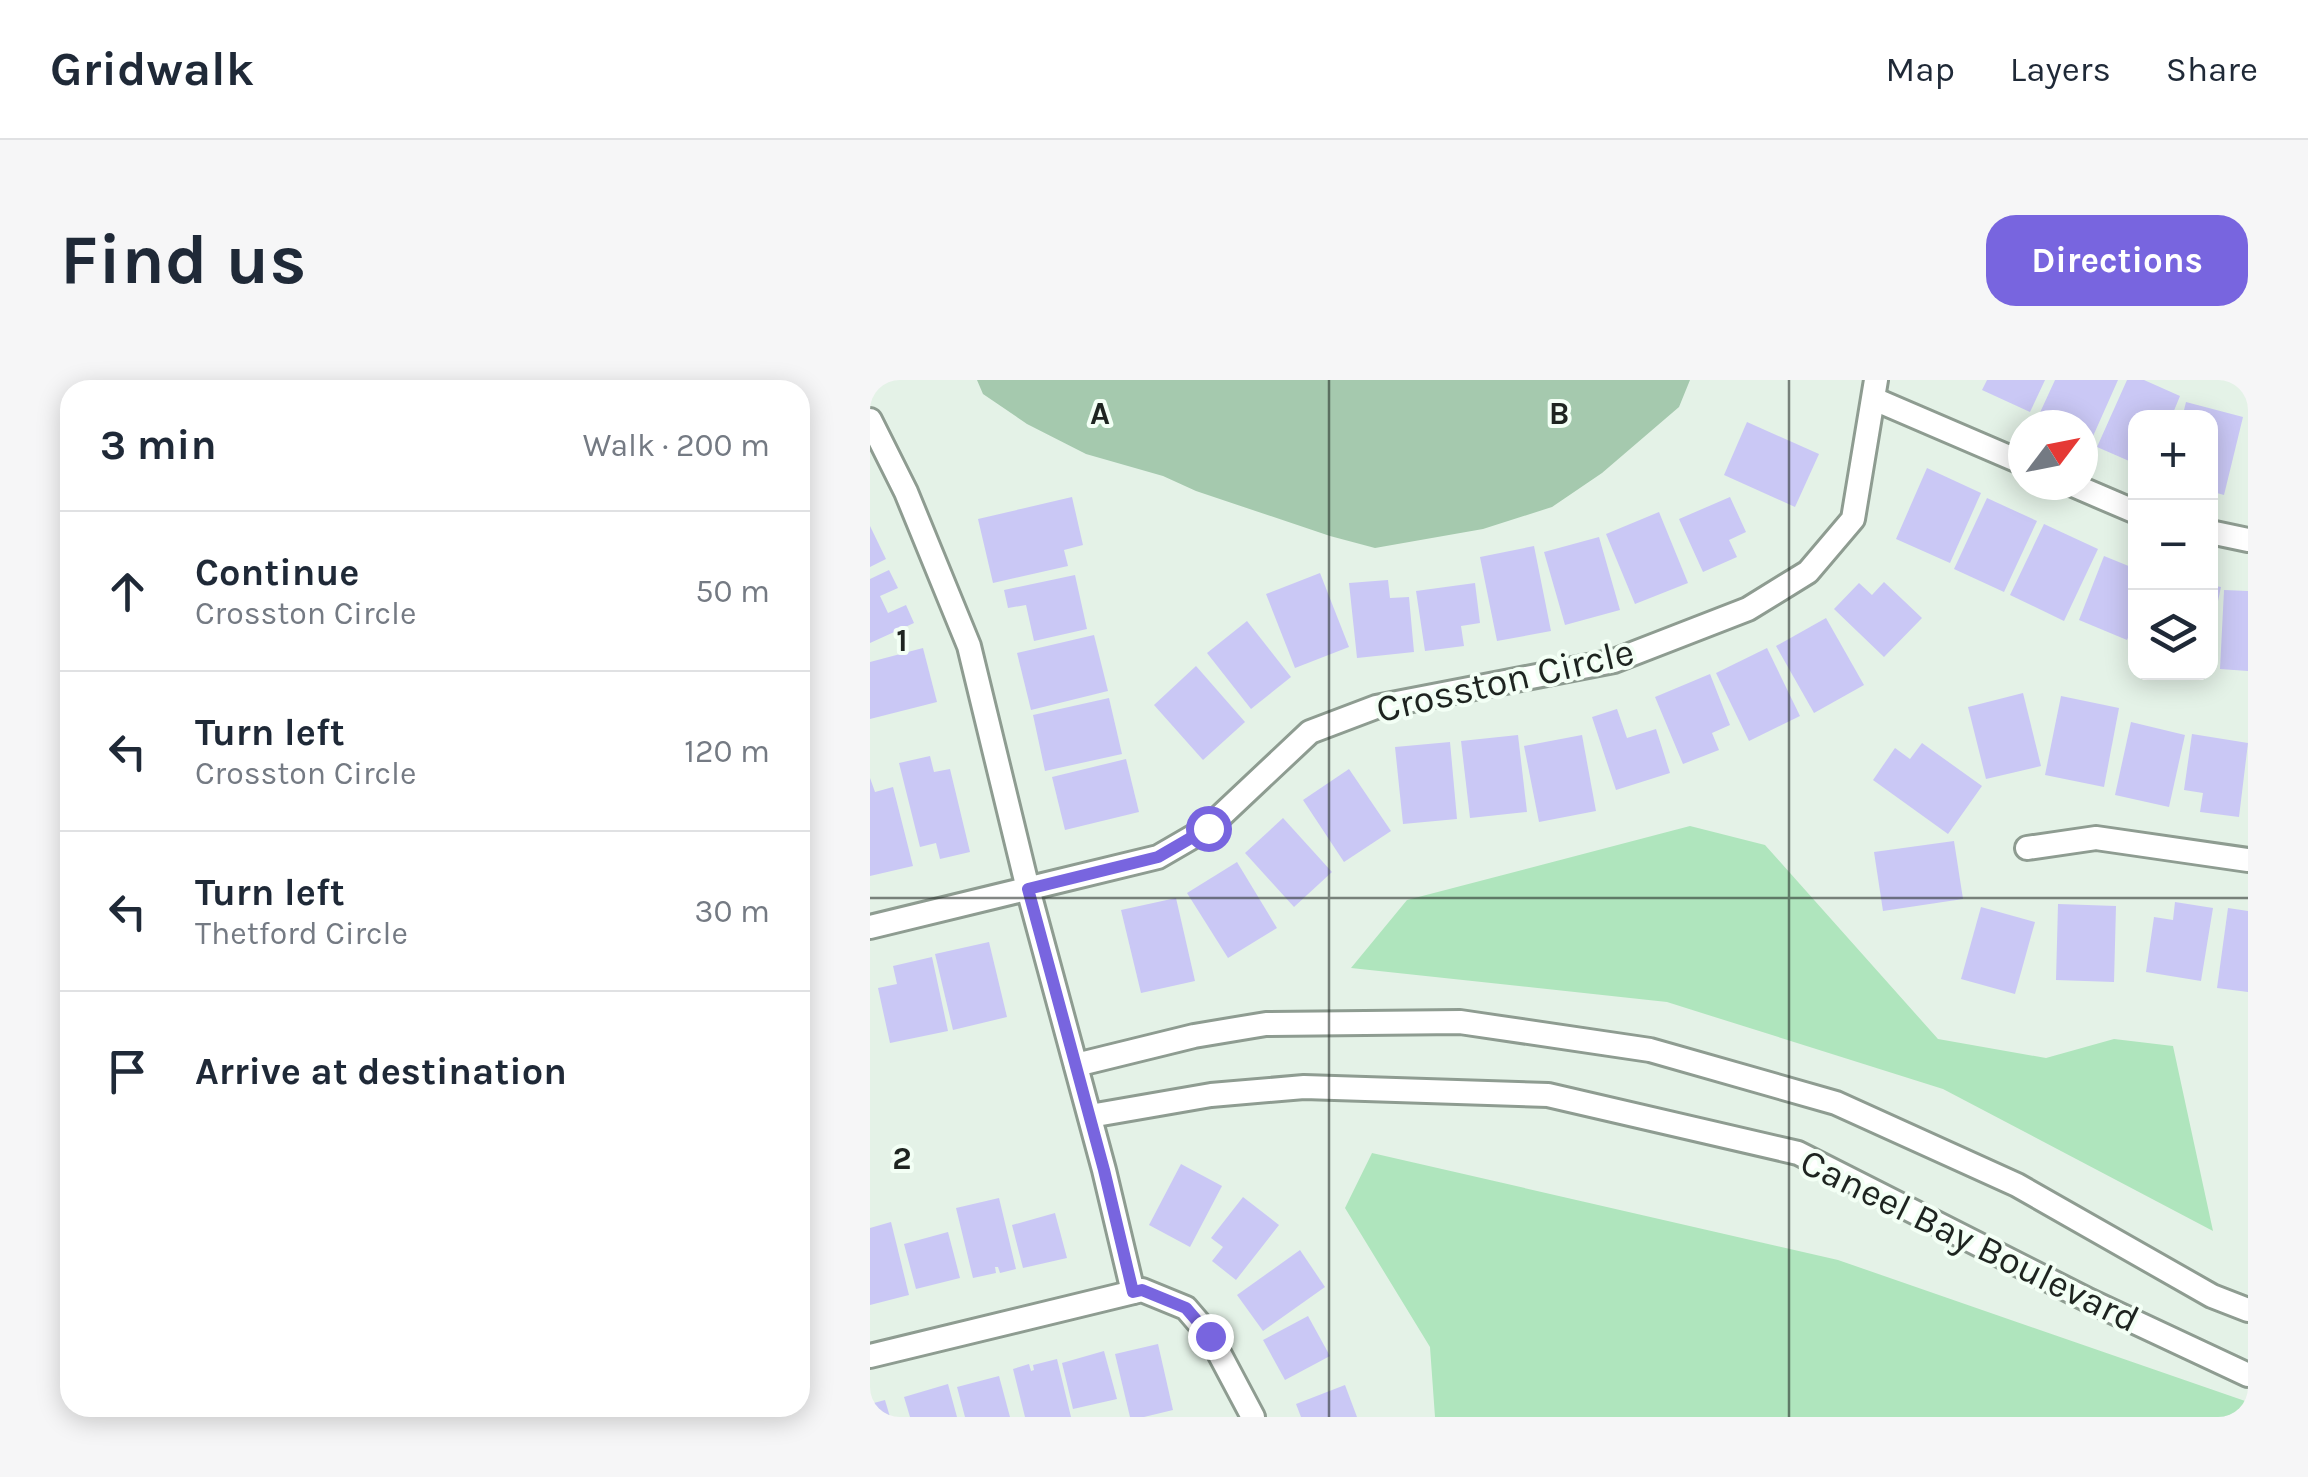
<!DOCTYPE html>
<meta charset="utf-8">
<style>
:root{--surface:#fff;--page:#f6f6f7;--text:#1f2937;--muted:#747a83;--line:#e0e1e3;--accent:#7865df}
body{margin:0;font-family:Karla,sans-serif;background:var(--page);color:var(--text)}
.controls{position:absolute;right:30px;top:30px;display:grid;overflow:hidden;border-radius:20px;box-shadow:0 5px 25px #0003}
.controls button{width:90px;height:90px;display:grid;place-items:center;padding:0;border:0;border-bottom:2px solid var(--line);background:var(--surface);color:var(--text);font:50px sans-serif}
.compass{position:absolute;left:1138px;top:30px;width:90px;height:90px;border-radius:50%;background:var(--surface);box-shadow:0 5px 25px #0003;rotate:58deg}
.stop{position:absolute;width:30px;height:30px;margin:-22px;border:8px solid #7865df;border-radius:50%;background:#fff}
.stop.end{background:#7865df;border-color:#fff;box-shadow:0 2px 10px #0008}
.list{margin:0;padding:0;list-style:none}
h2{display:flex;justify-content:space-between;align-items:center;height:130px;margin:0;padding:0 40px;font-size:42px}
h2 small{font-size:32px;font-weight:400;color:var(--muted)}
.list li{display:grid;grid-template-columns:65px 1fr auto;gap:30px;align-items:center;box-sizing:border-box;height:160px;padding:0 40px;border-top:2px solid var(--line)}
.list b{display:block;font-size:38px;white-space:nowrap}
.list p{margin:0;font-size:32px;white-space:nowrap;color:var(--muted)}
.list em{font-size:32px;font-style:normal;color:var(--muted)}
.icon{flex:none;width:55px;height:55px;fill:none;stroke:currentColor;stroke-width:2;stroke-linecap:round;stroke-linejoin:round}
.map{position:relative;flex:none;width:1378px;height:1037px;overflow:hidden;border-radius:30px}
header{display:flex;align-items:center;gap:60px;box-sizing:border-box;height:140px;padding:0 50px;background:var(--surface);border-bottom:2px solid var(--line)}
header strong{font-size:48px}
nav{display:flex;gap:55px;margin-inline-start:auto;font-size:35px}
.intro{display:flex;align-items:center;justify-content:space-between;box-sizing:border-box;height:240px;padding:0 60px}
h1{margin:0;font-size:70px}
.button{padding:25px 45px;border-radius:30px;background:var(--accent);color:#fff;font-size:35px;font-weight:700}
main{display:flex;gap:60px;padding:0 60px}
aside{flex:1;background:var(--surface);border-radius:30px;box-shadow:0 5px 25px #0003}
.map>svg:first-child{display:block}
.green{fill:#a5c9ae}
.water{fill:#afe5bd}
.building{fill:#cac8f5}
.lines{fill:none;stroke-linecap:round;stroke-linejoin:round}
.minor-casing{stroke:#8e9c91;stroke-width:28}
.minor{stroke:#fff;stroke-width:22}
.route{stroke:#7865df;stroke-width:12}
.grid{fill:none;stroke:#1e2420;stroke-width:2.5;stroke-opacity:0.55}
.labels{text-anchor:middle;stroke-width:8;stroke-linejoin:round;paint-order:stroke}
.street-label{font-size:38px;fill:#1e2420;stroke:#f3fff5}
.grid-label{font-size:32px;text-anchor:middle;font-weight:bold;fill:#1e2420;stroke:#f3fff5;stroke-width:8;stroke-linejoin:round;paint-order:stroke}
</style>
<header>
<strong>Gridwalk</strong>
<nav><a>Map</a><a>Layers</a><a>Share</a></nav>
</header>
<div class="intro"><h1>Find us</h1><a class="button">Directions</a></div>
<main>
<aside>
<h2>3 min<small>Walk · 200 m</small></h2>
<ul class="list">
<li><svg class="icon" aria-label="ahead" viewBox="0 0 24 24"><path d="M12 20V5M6 11l6-6 6 6"/></svg><div><b>Continue</b><p>Crosston Circle</p></div><em>50 m</em></li>
<li><svg class="icon" aria-label="left" viewBox="0 0 24 24"><path d="M17 20v-9H6M10 6l-5 5 5 5"/></svg><div><b>Turn left</b><p>Crosston Circle</p></div><em>120 m</em></li>
<li><svg class="icon" aria-label="left" viewBox="0 0 24 24"><path d="M17 20v-9H6M10 6l-5 5 5 5"/></svg><div><b>Turn left</b><p>Thetford Circle</p></div><em>30 m</em></li>
<li><svg class="icon" aria-label="arrive" viewBox="0 0 24 24"><path d="M6 21V4h12l-3 4 3 4H6"/></svg><div><b>Arrive at destination</b></div></li>
</ul>
</aside>
<div class="map">
<svg width="1378" height="1037" viewBox="0 0 1378 1037">
<rect width="100%" height="100%" fill="#e4f2e7"/>
<polygon class="green" points="107,0 820,0 809,27 732,93 682,127 613,149 505,168 460,156 326,111 293,96 216,74 157,44 113,14"/>
<g class="water">
<polygon points="820,446 895,465 1068,659 1176,678 1244,659 1303,666 1343,851 1073,709 797,622 481,588 537,520"/>
<polygon points="502,773 968,880 1378,1022 1378,1037 565,1037 560,967 475,828"/>
</g>
<g class="building">
<polygon points="1117,0 1175,0 1160,32 1112,10"/>
<polygon points="1185,0 1248,0 1220,63 1213,59 1213,45 1181,45 1167,39"/>
<polygon points="1257,0 1274,0 1310,16 1301,38 1266,38 1266,84 1227,67"/>
<polygon points="1316,22 1373,37 1354,115 1340,111 1340,38 1312,38"/>
<polygon points="877,42 949,74 925,127 854,95"/>
<polygon points="1057,88 1111,113 1080,183 1026,159"/>
<polygon points="202,117 213,165 194,170 198,186 123,203 108,139"/>
<polygon points="860,117 876,152 859,160 867,177 833,192 809,139"/>
<polygon points="1117,118 1167,141 1134,212 1084,189"/>
<polygon points="789,132 818,203 765,224 736,154"/>
<polygon points="1174,144 1228,169 1194,241 1140,215"/>
<polygon points="0,146 16,179 0,187"/>
<polygon points="729,157 750,230 695,245 674,172"/>
<polygon points="664,166 681,251 627,261 610,177"/>
<polygon points="1234,176 1266,189 1266,240 1257,260 1209,240"/>
<polygon points="19,190 28,208 10,216 18,233 36,225 44,243 0,263 0,199"/>
<polygon points="450,193 479,267 425,288 396,214"/>
<polygon points="205,195 217,249 164,261 156,225 138,228 134,210"/>
<polygon points="518,200 520,218 539,217 544,272 487,278 479,203"/>
<polygon points="1014,202 1052,238 1014,277 964,229 989,203 1002,215"/>
<polygon points="605,203 610,243 591,246 594,266 555,271 546,211"/>
<polygon points="1340,205 1351,207 1342,249 1340,249"/>
<polygon points="1354,210 1378,211 1378,291 1350,289"/>
<polygon points="956,238 994,305 944,333 906,266"/>
<polygon points="377,241 421,297 381,329 337,273"/>
<polygon points="224,255 238,311 161,330 147,273"/>
<polygon points="53,268 67,322 0,339 0,282"/>
<polygon points="897,268 930,336 879,361 846,293"/>
<polygon points="326,286 375,342 333,380 284,325"/>
<polygon points="840,294 860,345 842,353 849,370 813,384 785,317"/>
<polygon points="1153,313 1171,386 1116,399 1098,327"/>
<polygon points="1191,316 1249,328 1234,407 1175,395"/>
<polygon points="239,318 252,374 175,391 163,335"/>
<polygon points="747,329 757,358 786,349 800,393 746,410 722,337"/>
<polygon points="1261,342 1315,355 1299,427 1245,415"/>
<polygon points="1322,354 1378,363 1369,437 1330,432 1333,413 1314,410"/>
<polygon points="648,355 657,432 600,438 591,361"/>
<polygon points="712,355 726,431 669,442 654,366"/>
<polygon points="580,362 587,439 533,444 525,367"/>
<polygon points="1052,363 1112,406 1078,454 1003,400 1025,368 1040,379"/>
<polygon points="60,376 64,392 80,389 100,472 70,479 66,463 50,467 29,383"/>
<polygon points="256,379 269,432 195,450 182,397"/>
<polygon points="479,389 521,451 474,482 433,420"/>
<polygon points="0,398 5,412 23,407 43,486 0,496"/>
<polygon points="413,438 462,492 424,527 375,473"/>
<polygon points="1084,461 1093,519 1013,531 1004,472"/>
<polygon points="367,482 407,548 358,578 317,513"/>
<polygon points="306,518 325,601 271,613 251,530"/>
<polygon points="1305,522 1343,528 1331,601 1276,592 1284,537 1303,540"/>
<polygon points="1188,524 1246,526 1244,602 1186,600"/>
<polygon points="1111,527 1165,542 1145,614 1091,599"/>
<polygon points="1358,528 1378,531 1378,612 1347,608"/>
<polygon points="119,562 137,637 83,650 65,574"/>
<polygon points="62,577 78,651 20,663 8,608 27,604 23,586"/>
<polygon points="311,784 352,806 320,867 279,845"/>
<polygon points="373,817 409,845 366,900 342,881 353,867 341,858"/>
<polygon points="129,818 146,889 130,893 128,887 125,887 126,893 103,898 86,828"/>
<polygon points="185,833 197,878 153,888 142,845"/>
<polygon points="21,842 39,915 0,925 0,848"/>
<polygon points="78,852 90,898 46,909 34,864"/>
<polygon points="430,870 455,907 393,951 367,915"/>
<polygon points="438,936 460,976 415,1000 393,960"/>
<polygon points="288,964 303,1030 274,1037 260,1037 245,974"/>
<polygon points="234,971 247,1019 203,1029 192,983"/>
<polygon points="187,979 201,1037 155,1037 143,989 159,984 161,991 164,990 163,985"/>
<polygon points="129,996 140,1037 95,1037 87,1007"/>
<polygon points="78,1004 87,1037 40,1037 34,1017"/>
<polygon points="475,1005 487,1037 431,1037 426,1024"/>
<polygon points="15,1020 20,1037 0,1037 0,1024"/>
</g>
<g class="lines">
<g class="minor-casing">
<g id="minor">
<polyline points="1004,19 1153,83"/>
<polyline points="0,40 36,112 99,266 158,509 234,790 263,912"/>
<polyline points="1203,105 1266,132"/>
<polyline points="1340,152 1378,160"/>
<polyline points="1157,468 1226,458 1378,480"/>
<polyline points="0,547 288,477 338,448 440,352 506,327 744,281 878,229 938,192 983,139 1006,0"/>
<polyline points="206,685 324,656 396,644 590,642 780,670 966,723 1147,805 1342,916 1378,930"/>
<polyline points="220,736 341,715 434,707 678,715 928,773 1220,921 1378,995"/>
<polyline points="0,976 272,910 316,928 340,956 383,1037"/>
</g>
</g>
<use href="#minor" class="minor"/>
</g>
<g class="lines">
<polyline class="route" points="338,448 288,477 158,509 234,790 263,912 272,910 316,928 340,956"/>
</g>
<path class="grid" d="M459 0V1037M919 0V1037M0 518H1378"/>
<g class="labels">
<g class="street-label">
<text transform="translate(635 300) rotate(-13)" y="13">Crosston Circle</text>
<text transform="translate(1100 860) rotate(26)" y="13">Caneel Bay Boulevard</text>
</g>
</g>
<g class="grid-label">
<text x="230" y="44">A</text>
<text x="689" y="44">B</text>
<text x="32" y="271">1</text>
<text x="32" y="789">2</text>
</g>
</svg>
<div class="controls">
<button>+</button>
<button>−</button>
<button><svg class="icon" aria-label="layers" viewBox="0 0 24 24"><path d="M12 4l9 5-9 5-9-5zM3 14l9 5 9-5"/></svg></button>
</div>
<svg class="compass" viewBox="-18 -18 36 36"><path d="M0-13l5 13h-10z" fill="#e53935"/><path d="M0 13l5-13h-10z" fill="#747a83"/></svg>
<div class="stop" style="left:338px;top:448px"></div>
<div class="stop end" style="left:340px;top:956px"></div>
</div>
</main>
